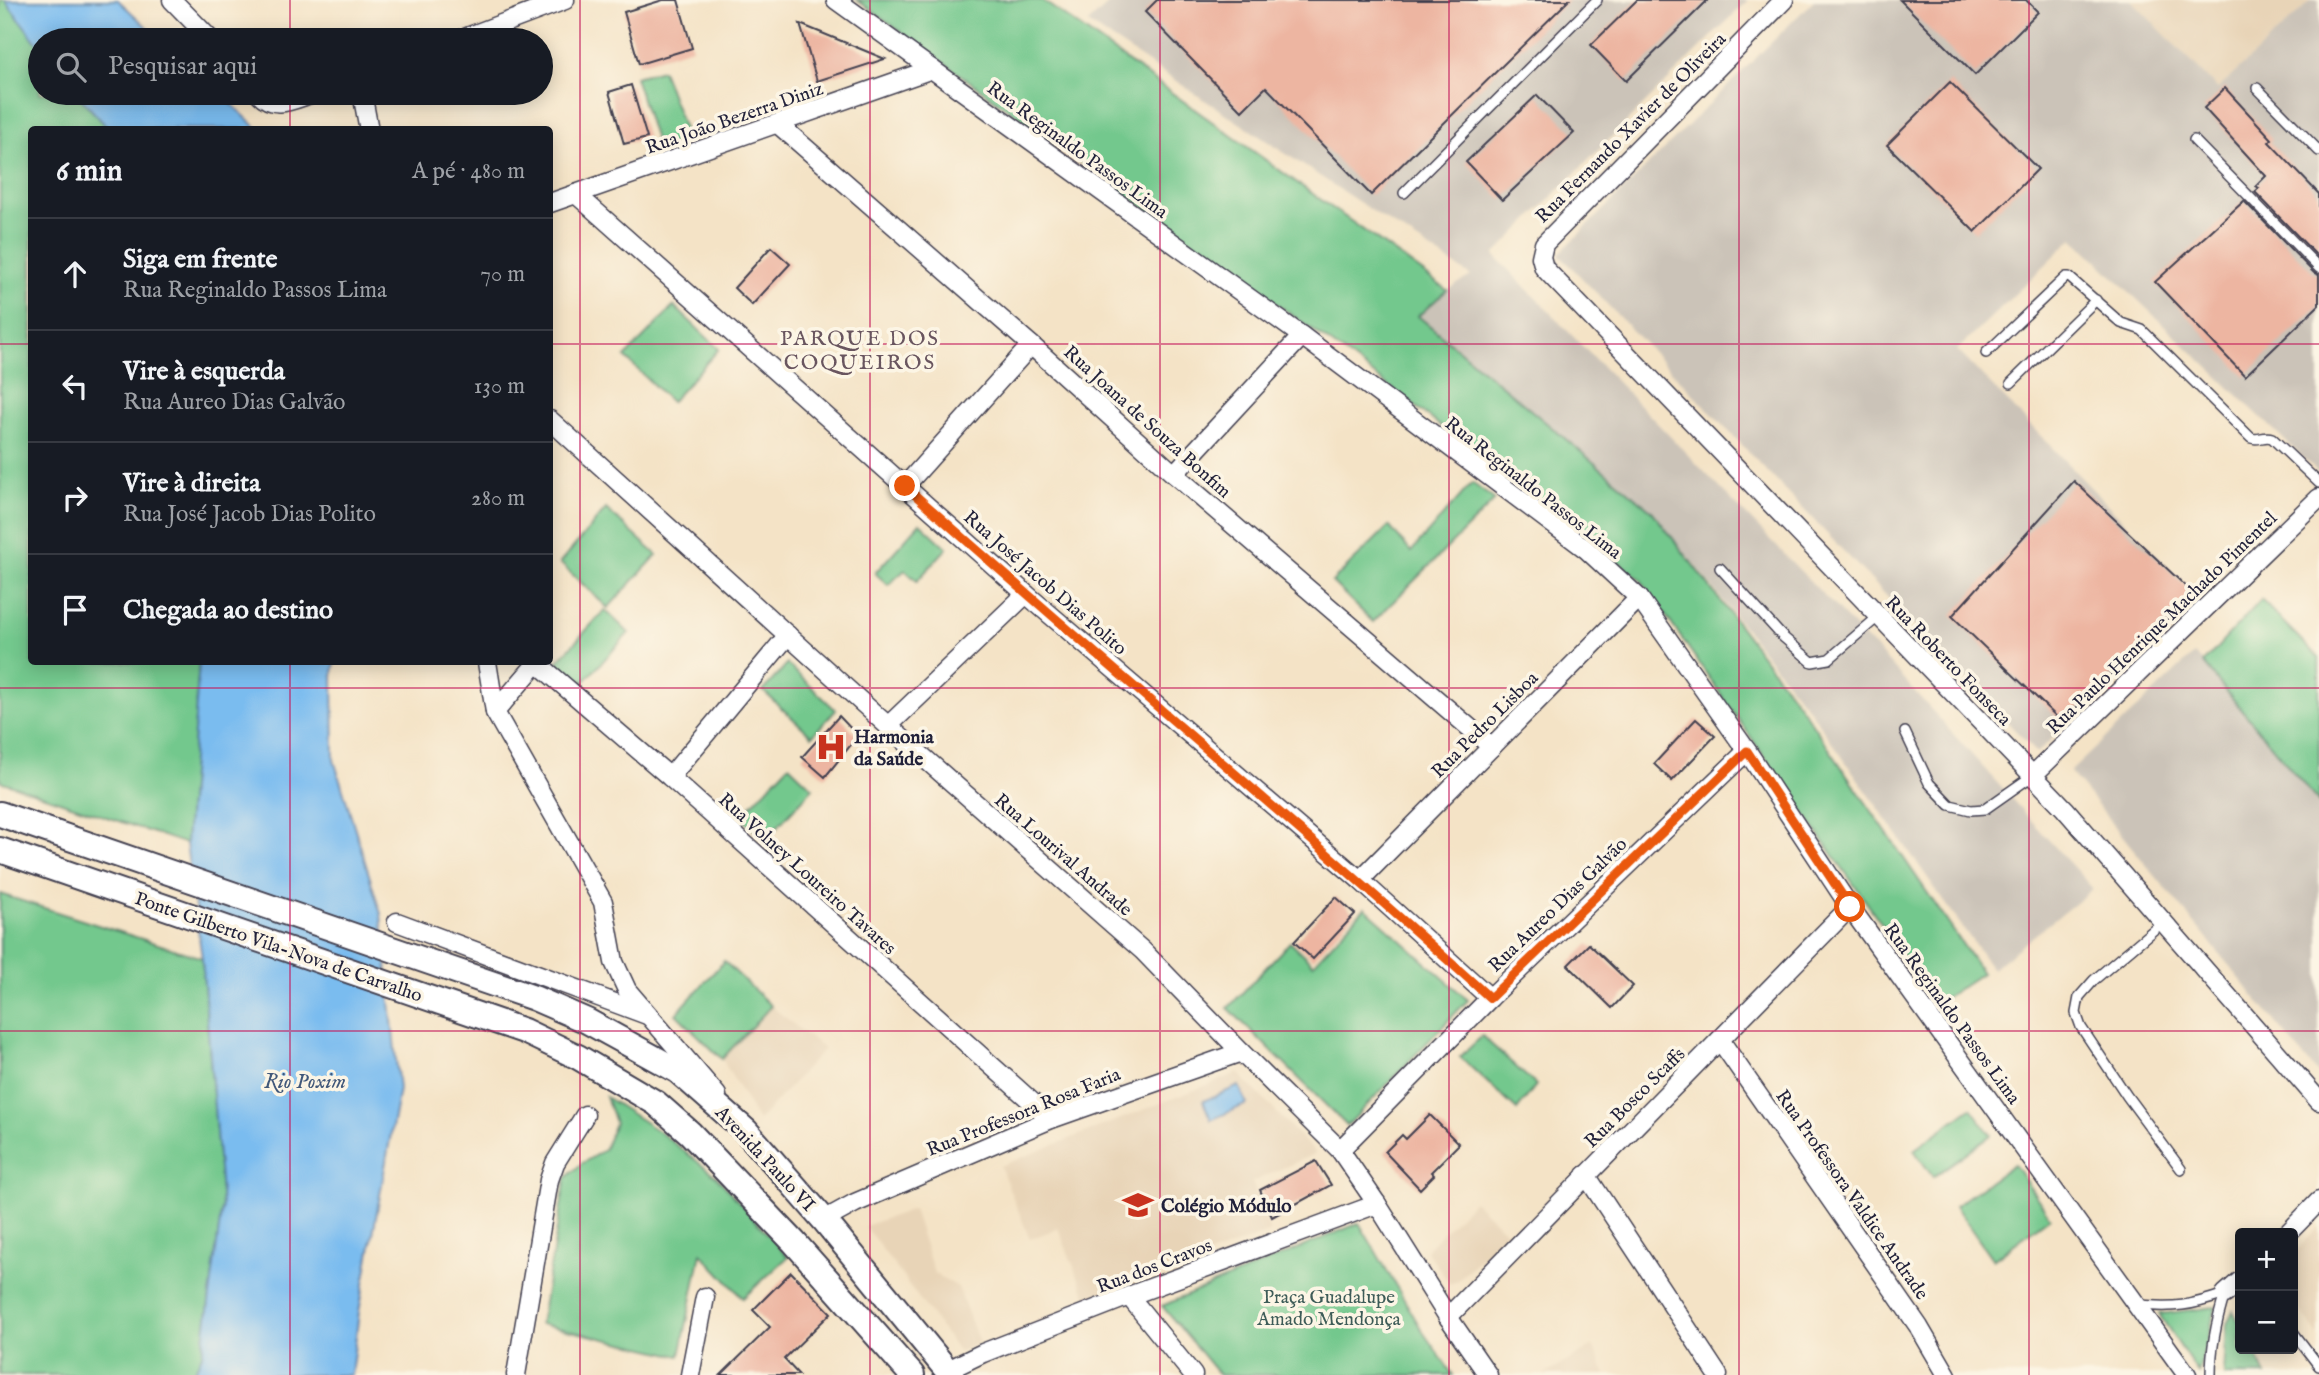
<!DOCTYPE html>
<html lang="pt">
<meta charset="utf-8">
<style>
:root{--surface:#171b24;--page:#242831;--text:#f1f3f6;--muted:#9ea1a6;--line:#363941}
body{margin:0;font-family:"IM FELL English",serif;background:var(--page);color:var(--text)}
.controls{position:absolute;right:21px;bottom:21px;display:grid;overflow:hidden;border-radius:7px;box-shadow:0 4px 18px #0003}
.controls button{width:63px;height:63px;display:grid;place-items:center;padding:0;border:0;border-bottom:2px solid var(--line);background:var(--surface);color:var(--text);font:35px sans-serif}
.stop{position:absolute;width:21px;height:21px;margin:-16px;border:5px solid #ea580c;border-radius:50%;background:#fff}
.stop.end{background:#ea580c;border-color:#fff;box-shadow:0 2px 7px #0008}
.list{margin:0;padding:0;list-style:none}
h2{display:flex;justify-content:space-between;align-items:center;height:91px;margin:0;padding:0 28px;font-size:30px}
h2 small{font-size:23px;font-weight:400;color:var(--muted)}
.list li{display:grid;grid-template-columns:46px 1fr auto;gap:21px;align-items:center;box-sizing:border-box;height:112px;padding:0 28px;border-top:2px solid var(--line)}
.list b{display:block;font-size:26px;white-space:nowrap}
.list p{margin:0;font-size:23px;white-space:nowrap;color:var(--muted)}
.list em{font-size:23px;font-style:normal;color:var(--muted)}
.icon{flex:none;width:38px;height:38px;fill:none;stroke:currentColor;stroke-width:2;stroke-linecap:round;stroke-linejoin:round}
.map{position:relative;flex:none;width:2319px;height:1375px;overflow:hidden}
.search{position:absolute;background:var(--surface);box-shadow:0 4px 18px #0003;left:28px;top:28px;width:525px;height:77px;display:flex;align-items:center;gap:18px;box-sizing:border-box;padding:0 24px;border-radius:38px;color:var(--muted);font-size:26px}
.panel{position:absolute;background:var(--surface);box-shadow:0 4px 18px #0003;left:28px;top:126px;width:525px;height:539px;border-radius:7px}
.map>svg:first-child{display:block}
.built{fill:#e8d4b7}
.industrial{fill:#cbc3b8}
.green{fill:#73c88d;stroke:#4a7564;stroke-width:2}
.water{fill:#7abcef;stroke:#4e6f95;stroke-width:2}
.building{fill:#edb5a1}
.lines{fill:none;stroke-linecap:round;stroke-linejoin:round}
.service-casing{stroke:#423f50;stroke-width:12}
.minor-casing{stroke:#423f50;stroke-width:21}
.secondary-casing{stroke:#423f50;stroke-width:28}
.service{stroke:#fff;stroke-width:9}
.minor{stroke:#fff;stroke-width:18}
.secondary{stroke:#fff;stroke-width:24}
.route{stroke:#ea580c;stroke-width:9}
.grid{fill:none;stroke:#c2185b;stroke-width:2;stroke-opacity:0.55}
.labels{text-anchor:middle;stroke-width:7;stroke-linejoin:round;paint-order:stroke}
.street-label{font-size:19px;fill:#22223b;stroke:#fcf5e5}
.poi-label{font-size:19px;font-weight:bold;fill:#22223b;stroke:#fcf5e5;text-anchor:start}
.park-label{font-size:19px;fill:#3e5c58;stroke:#fcf5e5}
.neighbourhood-label{font-size:21px;letter-spacing:2px;fill:#69555f;stroke:#fcf5e5}
.water-label{font-size:21px;font-style:italic;fill:#41587a;stroke:#fcf5e5}
</style>
<div class="map">
<svg width="2319" height="1375" viewBox="0 0 2319 1375">
<rect width="100%" height="100%" fill="#fcf5e5"/>
<filter id="ink" filterUnits="userSpaceOnUse"><feTurbulence type="fractalNoise" baseFrequency=".0143" numOctaves="2"/><feDisplacementMap in="SourceGraphic" scale="14" xChannelSelector="R" yChannelSelector="G"/><feConvolveMatrix kernelMatrix="1 2 1 2 8 2 1 2 1" color-interpolation-filters="sRGB"/></filter>
<filter id="wash" filterUnits="userSpaceOnUse"><feTurbulence type="fractalNoise" baseFrequency=".00686" numOctaves="4" result="noise"/><feDisplacementMap in="SourceGraphic" scale="28" xChannelSelector="R" yChannelSelector="G"/><feGaussianBlur stdDeviation="1.57" result="paint"/><feColorMatrix in="noise" values="0 0 0 0 0 0 0 0 0 0 0 0 0 0 0 0 0 1.4 0 .05"/><feComposite in="paint" operator="in"/></filter>
<g filter="url(#wash)">
<rect width="100%" height="100%" fill="#f4e3c6"/>
<g class="built">
<polygon points="2131,0 2312,0 2218,89"/>
<polygon points="771,1006 824,1049 758,1121 722,1059"/>
<polygon points="1238,1073 1316,1153 1252,1182 1270,1232 1088,1301 1058,1228 1030,1239 1000,1166"/>
<polygon points="1474,1201 1506,1232 1457,1281 1450,1284 1426,1250"/>
<polygon points="913,1209 934,1273 958,1287 979,1343 959,1352 865,1226"/>
<polygon points="2319,1227 2319,1336 2293,1301 2293,1254"/>
<polygon points="1593,1346 1606,1375 1544,1375"/>
</g>
<g class="industrial">
<polygon points="1113,0 1748,0 1494,255 1880,653 2093,889 1992,969 1810,711 1652,511 1418,315 1447,290 1471,276 1088,23"/>
<polygon points="1814,0 2131,0 2218,89 2312,0 2319,0 2319,473 2073,238 1957,350 2199,599 2037,753 1559,254"/>
<polygon points="2194,654 2204,663 2319,803 2319,1075 2070,772"/>
</g>
<g class="green">
<polygon points="0,0 5,0 40,47 40,93 76,93 109,129 32,130 32,662 199,662 186,844 0,781"/>
<polygon points="857,0 1042,0 1447,290 1418,316 1652,511 1800,706 1982,973 1937,1003 1640,579 1361,365"/>
<polygon points="662,70 687,137 658,150 635,77"/>
<polygon points="674,306 719,349 671,402 625,357"/>
<polygon points="1472,483 1495,500 1373,622 1332,582 1389,526 1411,552"/>
<polygon points="606,509 657,555 608,608 560,563"/>
<polygon points="920,523 947,548 917,581 905,570 888,585 875,573"/>
<polygon points="2261,600 2319,658 2319,803 2203,663"/>
<polygon points="605,610 629,633 580,686 556,663"/>
<polygon points="787,664 836,710 812,736 763,691"/>
<polygon points="789,765 813,788 765,840 740,817"/>
<polygon points="0,894 202,958 222,1206 202,1356 193,1375 0,1375"/>
<polygon points="1365,908 1468,1000 1347,1126 1228,1008 1290,942 1313,964"/>
<polygon points="724,961 771,1006 722,1059 676,1014"/>
<polygon points="1482,1036 1536,1085 1517,1110 1460,1057"/>
<polygon points="606,1097 661,1133 716,1176 788,1257 743,1298 701,1253 680,1356 540,1324 566,1178 581,1164 604,1150 615,1123"/>
<polygon points="1971,1108 1991,1135 1933,1177 1914,1150"/>
<polygon points="2014,1164 2050,1217 1993,1260 1955,1206"/>
<polygon points="1359,1223 1423,1332 1453,1375 1219,1375 1162,1306"/>
<polygon points="2216,1307 2198,1373 2159,1314"/>
<polygon points="2233,1311 2240,1324 2240,1349 2253,1349 2266,1375 2224,1375 2227,1323"/>
</g>
<g class="water">
<polygon points="5,0 118,0 161,40 40,40 40,47"/>
<polygon points="76,93 220,93 258,129 109,129"/>
<polygon points="199,662 335,662 333,673 334,760 381,914 399,1089 359,1312 351,1375 193,1375 202,1355 222,1206 202,958 186,844"/>
<polygon points="1239,1086 1247,1104 1211,1120 1203,1101"/>
</g>
<g id="blocks">
<g class="building">
<polygon points="663,0 678,0 692,48 639,64 624,12"/>
<polygon points="1157,0 1569,0 1371,195 1266,87 1242,111 1145,12"/>
<polygon points="1637,0 1708,0 1626,81 1591,45"/>
<polygon points="1900,0 2026,0 2038,12 1975,75"/>
<polygon points="800,24 885,59 817,81"/>
<polygon points="1950,82 2038,169 1975,232 1887,145"/>
<polygon points="631,85 647,138 624,144 609,92"/>
<polygon points="2225,88 2272,139 2269,142 2319,194 2319,258 2255,192 2259,188 2256,186 2266,176 2204,108"/>
<polygon points="1537,95 1574,133 1502,200 1466,162"/>
<polygon points="2244,201 2314,273 2319,275 2319,305 2245,376 2155,282"/>
<polygon points="771,247 790,264 752,305 734,288"/>
<polygon points="2074,481 2194,594 2062,722 1952,616"/>
<polygon points="839,716 858,736 825,777 802,757"/>
<polygon points="1696,719 1715,736 1672,781 1654,764"/>
<polygon points="1336,897 1355,914 1313,959 1294,942"/>
<polygon points="1589,944 1633,986 1612,1008 1568,965"/>
<polygon points="1430,1115 1459,1144 1431,1172 1434,1175 1420,1189 1385,1152 1402,1135 1406,1139"/>
<polygon points="1316,1161 1331,1185 1272,1217 1260,1190"/>
<polygon points="791,1272 831,1313 784,1359 799,1375 721,1375 770,1327 753,1310"/>
</g>
</g>
</g>
<g filter="url(#ink)">
<use href="#blocks" fill-opacity="0" stroke="#423f50" stroke-width="2"/>
<g class="lines">
<g class="service-casing">
<g id="service">
<polyline points="2257,88 2319,151"/>
<polyline points="2194,140 2319,268"/>
<polyline points="1404,193 1597,0"/>
<path d="M1986 353 2066 277H2069L2121 323 2142 330 2251 438C2259 441 2264 435 2272 438L2319 483"/>
<polyline points="2011,383 2096,300"/>
<polyline points="1720,568 1782,636 1812,662 1829,659 1879,616"/>
<polyline points="1905,732 1929,783 1950,805 1971,810 1985,809 2032,776"/>
<polyline points="2163,922 2094,980 2079,997 2076,1013 2081,1027 2127,1096 2181,1169"/>
<path d="M2138 1305C2175 1308 2190 1306 2225 1294"/>
<polyline points="2293,1332 2319,1366"/>
<path d="M2211 1375C2211 1346 2216 1322 2225 1294"/>
</g>
</g>
<g class="minor-casing">
<g id="minor">
<polyline points="172,0 211,40"/>
<polyline points="836,0 1302,336 1586,549 1639,598 1747,751 1850,907 2187,1375"/>
<polyline points="1784,0 1544,244 1541,257 1544,268 2065,809 2319,1101"/>
<polyline points="459,40 565,0"/>
<path d="M259 93C275 111 294 99 314 93"/>
<polyline points="362,93 369,130"/>
<polyline points="778,124 1031,345 1174,474 1492,747"/>
<polyline points="576,194 1026,594 1360,880 1490,998"/>
<polyline points="550,203 932,69"/>
<polyline points="550,420 888,726 1143,951 1241,1052 1340,1150 1377,1204 1448,1317 1488,1375"/>
<polyline points="1174,474 1302,336"/>
<polyline points="905,486 1031,345"/>
<polyline points="487,662 495,712 603,902 614,962 627,990 717,1095"/>
<polyline points="536,662 670,777 1051,1119"/>
<polyline points="495,712 537,663"/>
<polyline points="888,726 1026,594"/>
<polyline points="2032,776 2319,498"/>
<polyline points="670,777 788,635"/>
<polyline points="1360,880 1639,598"/>
<polyline points="397,922 647,1015"/>
<polyline points="1720,1040 1919,1327 1947,1375"/>
<polyline points="1340,1150 1490,998 1747,751"/>
<polyline points="1586,1175 1718,1375"/>
<polyline points="824,1220 855,1203 1051,1119 1241,1052"/>
<polyline points="2288,1233 2319,1201"/>
<polyline points="2225,1294 2240,1281"/>
<polyline points="1129,1296 1193,1375"/>
<polyline points="1448,1317 1850,907"/>
<polyline points="948,1370 983,1353 1129,1296 1377,1204"/>
<polyline points="516,1375 549,1180 555,1163 585,1115"/>
<polyline points="690,1375 705,1297"/>
</g>
</g>
<g class="secondary-casing">
<g id="secondary">
<polyline points="0,814 534,998 587,1021 678,1071 746,1131 824,1220 951,1375"/>
<polyline points="0,850 524,1031 578,1057 656,1103 690,1133 794,1242 912,1375"/>
</g>
</g>
<use href="#service" class="service"/>
<use href="#minor" class="minor"/>
<use href="#secondary" class="secondary"/>
</g>
</g>
<g class="lines" filter="url(#ink)">
<path class="route" d="M905 486C1098 659 1298 824 1490 998L1747 751 1850 907"/>
</g>
<path class="grid" d="M290 0V40M580 0V1375M870 0V1375M1160 0V1375M1449 0V1375M1739 0V1375M2029 0V1375M290 93V130M0 344H32M550 344H2319M290 662V1375M0 688H2319M0 1031H2319"/>
<defs>
<g id="hospital-bare" transform="scale(2.415)"><path d="M-5-5h3v3.5h4V-5h3V5h-3V1.5h-4V5h-3Z" fill="#c8321e" stroke="#fcf5e5" stroke-width="2.5" paint-order="stroke"/></g>
<g id="school-bare" transform="scale(2.415)"><path d="M0-5L7-2L0 1L-7-2ZM-4 1L0 2.5L4 1V4Q0 6-4 4Z" fill="#c8321e" stroke="#fcf5e5" stroke-width="2.5" paint-order="stroke"/></g>
</defs>
<g fill-rule="evenodd">
<use href="#hospital-bare" x="831" y="747"/>
<use href="#school-bare" x="1138" y="1205"/>
</g>
<g class="labels">
<g class="street-label">
<text transform="translate(734 117) rotate(-19)" y="7">Rua João Bezerra Diniz</text>
<text transform="translate(1630 127) rotate(-45)" y="7">Rua Fernando Xavier de Oliveira</text>
<text transform="translate(1078 149) rotate(36)" y="7">Rua Reginaldo Passos Lima</text>
<text transform="translate(1148 421) rotate(42)" y="7">Rua Joana de Souza Bonfim</text>
<text transform="translate(1534 487) rotate(38)" y="7">Rua Reginaldo Passos Lima</text>
<text transform="translate(1046 582) rotate(41)" y="7">Rua José Jacob Dias Polito</text>
<text transform="translate(2161 622) rotate(-44)" y="7">Rua Paulo Henrique Machado Pimentel</text>
<text transform="translate(1949 660) rotate(46)" y="7">Rua Roberto Fonseca</text>
<text transform="translate(1484 724) rotate(-45)" y="7">Rua Pedro Lisboa</text>
<text transform="translate(1064 854) rotate(41)" y="7">Rua Lourival Andrade</text>
<text transform="translate(808 873) rotate(42)" y="7">Rua Volney Loureiro Tavares</text>
<text transform="translate(1557 904) rotate(-44)" y="7">Rua Aureo Dias Galvão</text>
<text transform="translate(279 946) rotate(19)" y="7">Ponte Gilberto Vila-Nova de Carvalho</text>
<text transform="translate(1953 1013) rotate(54)" y="7">Rua Reginaldo Passos Lima</text>
<text transform="translate(1634 1097) rotate(-45)" y="7">Rua Bosco Scaffs</text>
<text transform="translate(1023 1111) rotate(-22)" y="7">Rua Professora Rosa Faria</text>
<text transform="translate(766 1158) rotate(47)" y="7">Avenida Paulo VI</text>
<text transform="translate(1853 1194) rotate(55)" y="7">Rua Professora Valdice Andrade</text>
<text transform="translate(1154 1265) rotate(-21)" y="7">Rua dos Cravos</text>
</g>
<g class="poi-label">
<text x="854" y="743">Harmonia<tspan x="854" dy="22">da Saúde</tspan></text>
<text x="1161" y="1212">Colégio Módulo</text>
</g>
<g class="park-label">
<text x="1329" y="1303">Praça Guadalupe<tspan x="1329" dy="22">Amado Mendonça</tspan></text>
</g>
<g class="neighbourhood-label">
<text x="860" y="345">PARQUE DOS<tspan x="860" dy="24">COQUEIROS</tspan></text>
</g>
<g class="water-label">
<text x="305" y="1088">Rio Poxim</text>
</g>
</g>
</svg>
<div class="controls">
<button>+</button>
<button>−</button>
</div>
<div class="stop" style="left:1850px;top:907px"></div>
<div class="stop end" style="left:905px;top:486px"></div>
<div class="search"><svg class="icon" aria-label="search" viewBox="0 0 24 24"><circle cx="10" cy="10" r="6"/><path d="M15 15l6 6"/></svg>Pesquisar aqui</div>
<section class="panel">
<h2>6 min<small>A pé · 480 m</small></h2>
<ul class="list">
<li><svg class="icon" aria-label="ahead" viewBox="0 0 24 24"><path d="M12 20V5M6 11l6-6 6 6"/></svg><div><b>Siga em frente</b><p>Rua Reginaldo Passos Lima</p></div><em>70 m</em></li>
<li><svg class="icon" aria-label="left" viewBox="0 0 24 24"><path d="M17 20v-9H6M10 6l-5 5 5 5"/></svg><div><b>Vire à esquerda</b><p>Rua Aureo Dias Galvão</p></div><em>130 m</em></li>
<li><svg class="icon" aria-label="right" viewBox="0 0 24 24"><path d="M7 20v-9h11M14 6l5 5-5 5"/></svg><div><b>Vire à direita</b><p>Rua José Jacob Dias Polito</p></div><em>280 m</em></li>
<li><svg class="icon" aria-label="arrive" viewBox="0 0 24 24"><path d="M6 21V4h12l-3 4 3 4H6"/></svg><div><b>Chegada ao destino</b></div></li>
</ul>
</section>
</div>
